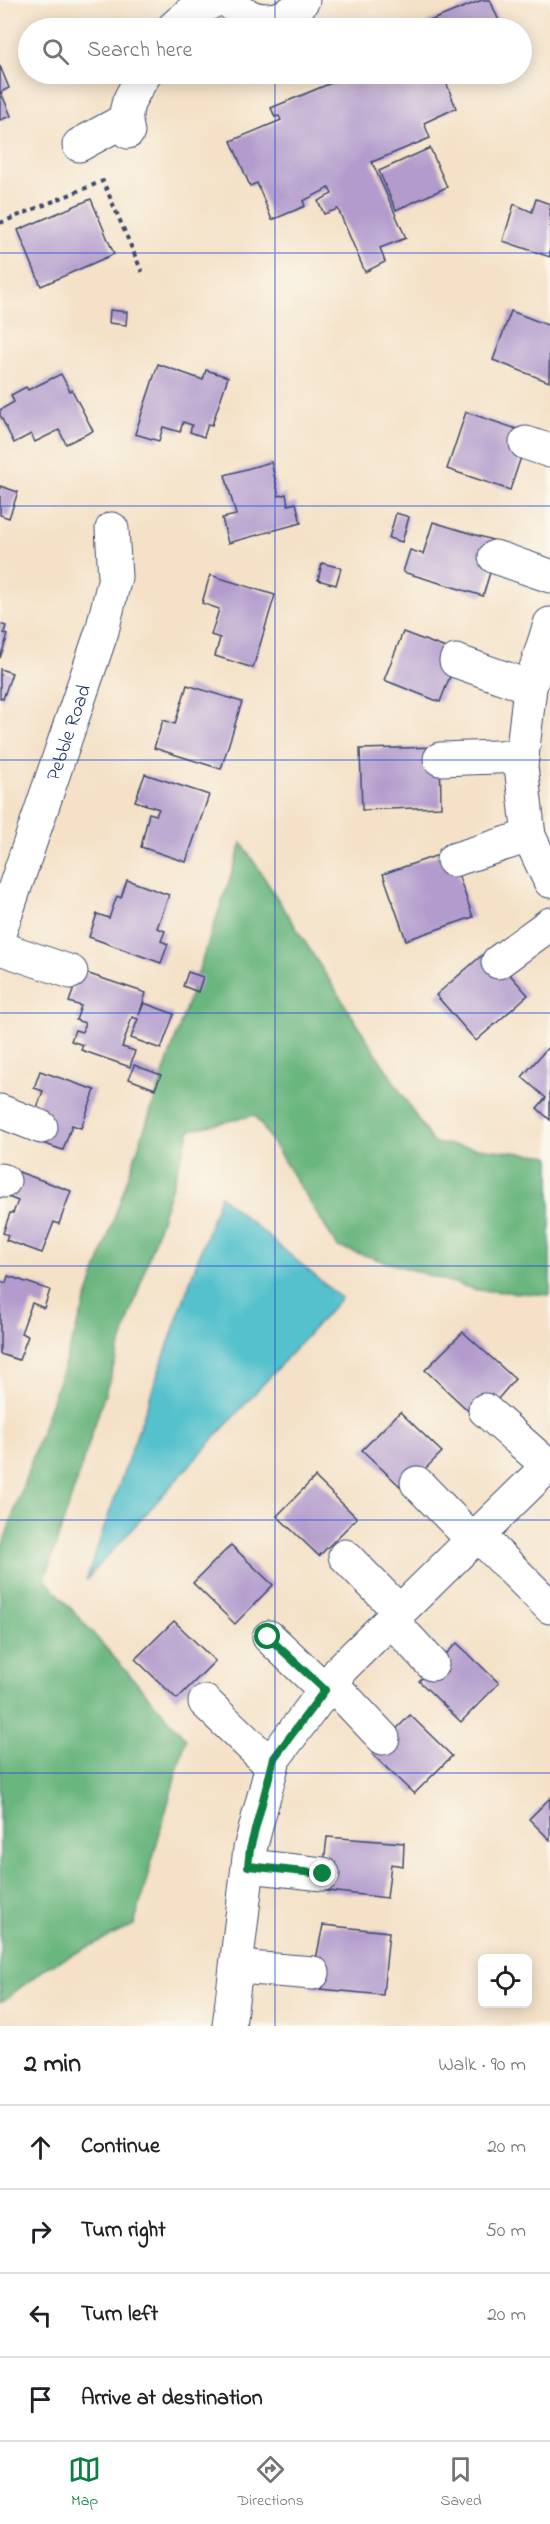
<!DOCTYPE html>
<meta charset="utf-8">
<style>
:root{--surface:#fff;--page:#f2f2f2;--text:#202124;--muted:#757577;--line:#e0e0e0;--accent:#0b8043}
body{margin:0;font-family:"Indie Flower",sans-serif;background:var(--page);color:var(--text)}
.controls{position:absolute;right:18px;bottom:18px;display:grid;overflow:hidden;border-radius:9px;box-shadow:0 3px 15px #0003}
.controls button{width:54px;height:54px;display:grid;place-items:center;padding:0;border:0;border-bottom:2px solid var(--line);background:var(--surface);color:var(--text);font:30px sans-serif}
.stop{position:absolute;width:18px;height:18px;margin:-14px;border:4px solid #0b8043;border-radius:50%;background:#fff}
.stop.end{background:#0b8043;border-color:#fff;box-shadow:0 2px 6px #0008}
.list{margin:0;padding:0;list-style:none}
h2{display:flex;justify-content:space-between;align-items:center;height:78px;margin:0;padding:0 24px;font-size:26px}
h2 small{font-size:20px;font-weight:400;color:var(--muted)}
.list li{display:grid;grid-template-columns:39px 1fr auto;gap:18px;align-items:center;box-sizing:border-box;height:84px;padding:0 24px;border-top:2px solid var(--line)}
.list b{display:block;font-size:22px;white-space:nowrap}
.list em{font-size:20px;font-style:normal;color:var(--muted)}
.icon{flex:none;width:33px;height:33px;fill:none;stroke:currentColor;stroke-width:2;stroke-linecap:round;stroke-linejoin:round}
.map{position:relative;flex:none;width:550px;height:2026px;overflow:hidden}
.search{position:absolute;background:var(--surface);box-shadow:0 3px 15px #0003;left:18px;right:18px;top:18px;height:66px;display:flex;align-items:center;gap:15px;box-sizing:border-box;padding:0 21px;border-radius:33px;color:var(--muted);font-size:22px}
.sheet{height:414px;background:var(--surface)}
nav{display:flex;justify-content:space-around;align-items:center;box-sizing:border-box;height:84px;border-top:2px solid var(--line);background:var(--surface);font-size:16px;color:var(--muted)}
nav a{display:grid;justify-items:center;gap:3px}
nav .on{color:var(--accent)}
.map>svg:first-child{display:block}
.forest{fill:#6ab67f;stroke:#42726e;stroke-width:1.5}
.water{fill:#54c1cc;stroke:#387895;stroke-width:1.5}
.building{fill:#b39ccd}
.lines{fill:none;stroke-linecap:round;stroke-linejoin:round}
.minor-casing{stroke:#3c4a6e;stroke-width:35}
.path{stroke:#3c4a6e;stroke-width:4;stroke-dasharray:4.5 4.5;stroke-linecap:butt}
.minor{stroke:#fff;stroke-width:33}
.route{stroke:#0b8043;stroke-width:8}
.grid{fill:none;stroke:#1d4ed8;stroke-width:1.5;stroke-opacity:0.55}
.labels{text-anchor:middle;stroke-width:4.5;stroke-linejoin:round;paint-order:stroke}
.street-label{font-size:20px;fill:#1b2f5e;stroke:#fbf7ec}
</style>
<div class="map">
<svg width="550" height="2026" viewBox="0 0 550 2026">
<rect width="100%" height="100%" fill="#fbf7ec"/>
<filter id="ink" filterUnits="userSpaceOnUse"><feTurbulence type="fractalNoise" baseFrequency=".0167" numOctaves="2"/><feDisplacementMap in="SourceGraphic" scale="12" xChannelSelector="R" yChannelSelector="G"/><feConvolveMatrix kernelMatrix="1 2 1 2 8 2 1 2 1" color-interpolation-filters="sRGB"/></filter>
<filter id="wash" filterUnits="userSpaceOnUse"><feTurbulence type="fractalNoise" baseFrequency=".008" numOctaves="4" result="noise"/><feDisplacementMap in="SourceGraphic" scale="24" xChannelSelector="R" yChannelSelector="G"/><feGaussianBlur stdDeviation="1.35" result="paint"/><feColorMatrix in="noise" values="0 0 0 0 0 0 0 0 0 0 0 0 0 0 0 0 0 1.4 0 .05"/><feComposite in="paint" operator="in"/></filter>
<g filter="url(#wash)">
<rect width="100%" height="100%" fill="#f4e1c7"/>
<polygon class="forest" points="242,843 433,1143 550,1156 550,1295 476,1290 338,1247 255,1115 190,1130 45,1579 186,1739 134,1925 49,1966 0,2003 0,1553"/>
<polygon class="water" points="220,1196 341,1298 86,1580"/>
<g id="blocks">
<g class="building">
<polygon points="482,0 490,0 502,28 429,28 427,22"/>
<polygon points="0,66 9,88 1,92 11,116 0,120"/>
<polygon points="333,74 443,74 456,108 424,123 430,138 372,162 406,238 380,248 385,262 365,272 338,209 324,214 318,201 332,194 329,188 303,201 305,206 272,220 257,183 250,186 231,141 281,120 279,116 275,117 271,108 336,81"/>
<polygon points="430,148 447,187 396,210 379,171"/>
<polygon points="91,199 114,254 41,286 18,230"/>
<polygon points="536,199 550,204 550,257 503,241 514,204 532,212"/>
<polygon points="110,310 127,312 126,325 109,323"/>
<polygon points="511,311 550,326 549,382 493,360"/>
<polygon points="158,364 203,380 206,370 228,377 212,425 208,424 204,437 190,432 192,425 183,422 180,432 163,427 159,441 135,434"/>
<polygon points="61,374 70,391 72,390 93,431 66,444 59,430 35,442 31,434 14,443 0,415 0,410 14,402 11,395 26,387 28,390"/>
<polygon points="466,412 529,433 510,490 447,469"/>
<polygon points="271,462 279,496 286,494 288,505 296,503 301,523 228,543 222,518 236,515 225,475"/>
<polygon points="0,486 18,492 9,518 0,515"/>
<polygon points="396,513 409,517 402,542 389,538"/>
<polygon points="433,522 499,542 483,596 403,572 410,550 423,554"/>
<polygon points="322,563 341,568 336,585 318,580"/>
<polygon points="210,575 275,595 253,668 215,656 220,638 211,635 219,609 202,603"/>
<polygon points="0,624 6,626 4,633 8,635 0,658"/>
<polygon points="403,632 459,653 440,702 384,680"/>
<polygon points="0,669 12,673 3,699 0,698"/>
<polygon points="187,685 242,702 221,769 154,748 163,720 175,724"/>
<polygon points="440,747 441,807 362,810 360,749"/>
<polygon points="145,774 209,795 186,862 141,847 149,813 156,815 159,809 135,801"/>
<polygon points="450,851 473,917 406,940 383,874"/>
<polygon points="127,880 169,895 157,928 165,931 161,941 168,944 161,963 89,937 97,914 109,918 117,896 121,898"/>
<polygon points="488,950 528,995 476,1041 436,995"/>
<polygon points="80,971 146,993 139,1015 144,1003 174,1014 161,1049 131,1038 138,1019 132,1017 122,1047 135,1051 130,1067 81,1050 83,1045 71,1041 75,1030 82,1032 85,1023 76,1020 81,1006 69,1002"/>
<polygon points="188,972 203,977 198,992 183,986"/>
<polygon points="550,1045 550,1120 537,1108 546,1098 522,1077"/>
<polygon points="134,1065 161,1075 155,1089 129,1079"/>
<polygon points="40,1071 95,1090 81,1128 72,1125 63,1150 36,1141 36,1111 43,1091 34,1088"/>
<polygon points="8,1168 71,1191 59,1224 54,1222 42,1253 6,1240 8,1235 3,1233 10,1213 13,1213 18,1201 0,1194"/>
<polygon points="8,1276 50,1290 44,1308 32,1303 21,1333 28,1336 19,1360 0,1354 0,1281 6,1283"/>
<polygon points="463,1332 515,1379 497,1400 475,1417 425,1370"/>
<polygon points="400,1412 442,1452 404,1490 362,1450"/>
<polygon points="315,1477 357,1518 319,1556 277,1516"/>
<polygon points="231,1545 273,1585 235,1624 193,1583"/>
<polygon points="174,1621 215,1661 177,1699 135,1659"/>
<polygon points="457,1643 499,1683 461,1722 419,1681"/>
<polygon points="410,1715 452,1756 414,1794 372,1754"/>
<polygon points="550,1798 550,1840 529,1819"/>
<polygon points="327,1837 404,1843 403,1866 391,1864 387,1898 321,1890"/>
<polygon points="323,1925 389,1932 383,1995 310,1988"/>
</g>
</g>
</g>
<g filter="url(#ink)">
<use href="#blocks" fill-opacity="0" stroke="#3c4a6e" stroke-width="1.5"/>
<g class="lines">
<g class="minor-casing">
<g id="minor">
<path d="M229 0C247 25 285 28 303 0"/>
<polyline points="173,28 191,12 216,0"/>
<path d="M128 132C121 108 132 94 145 74"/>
<polyline points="79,145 125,120"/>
<polyline points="526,443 550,451"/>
<polyline points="495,557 550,576"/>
<polyline points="550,624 530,687 521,766 529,836 550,881"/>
<polyline points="456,661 530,687"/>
<polyline points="440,759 522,756"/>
<polyline points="453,860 529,836"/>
<path id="s1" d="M0 931 102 631 115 577 112 529"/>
<polyline points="0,948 71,972"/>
<polyline points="498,962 550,924"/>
<polyline points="0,1111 41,1127"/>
<polyline points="0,1180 4,1181"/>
<polyline points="485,1410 548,1466"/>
<polyline points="417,1483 472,1539"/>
<polyline points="477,1534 550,1607"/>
<polyline points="345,1556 399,1611"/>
<polyline points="391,1620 432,1664"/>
<polyline points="269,1637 325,1690"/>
<polyline points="331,1683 383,1738"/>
<polyline points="205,1702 272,1766"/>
<polyline points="248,1866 323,1874"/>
<polyline points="237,1967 313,1973"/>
<polyline points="229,2026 250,1849 274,1758 342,1668 550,1464"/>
</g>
</g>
<polyline class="path" points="0,223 103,181 142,272"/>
<use href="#minor" class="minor"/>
</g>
</g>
<g class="lines" filter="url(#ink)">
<polyline class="route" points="268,1637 325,1690 274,1758 250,1849 248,1866 323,1874"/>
</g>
<path class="grid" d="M275 0V28M275 74V2026M0 253H550M0 506H550M0 760H550M0 1013H550M0 1266H550M0 1520H550M0 1773H550"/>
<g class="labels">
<g class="street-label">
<text dy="7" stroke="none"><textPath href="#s1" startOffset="210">Pebble Road</textPath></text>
</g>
</g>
</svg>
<div class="controls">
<button><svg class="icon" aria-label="locate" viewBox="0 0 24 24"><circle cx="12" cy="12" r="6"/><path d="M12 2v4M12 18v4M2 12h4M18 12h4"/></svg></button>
</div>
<div class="stop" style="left:268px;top:1637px"></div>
<div class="stop end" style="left:323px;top:1874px"></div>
<div class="search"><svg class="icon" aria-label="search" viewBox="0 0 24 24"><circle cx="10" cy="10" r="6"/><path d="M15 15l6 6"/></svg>Search here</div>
</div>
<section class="sheet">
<h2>2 min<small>Walk · 90 m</small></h2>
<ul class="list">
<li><svg class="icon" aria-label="ahead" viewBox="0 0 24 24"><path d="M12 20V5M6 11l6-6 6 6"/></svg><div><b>Continue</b></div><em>20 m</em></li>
<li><svg class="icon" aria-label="right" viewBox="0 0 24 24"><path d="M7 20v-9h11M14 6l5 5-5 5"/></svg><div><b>Turn right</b></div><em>50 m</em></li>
<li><svg class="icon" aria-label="left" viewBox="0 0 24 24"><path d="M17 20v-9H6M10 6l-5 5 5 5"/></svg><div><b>Turn left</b></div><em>20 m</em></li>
<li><svg class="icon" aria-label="arrive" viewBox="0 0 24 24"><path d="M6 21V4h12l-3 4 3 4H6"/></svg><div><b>Arrive at destination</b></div></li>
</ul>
</section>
<nav>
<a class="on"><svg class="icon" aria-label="map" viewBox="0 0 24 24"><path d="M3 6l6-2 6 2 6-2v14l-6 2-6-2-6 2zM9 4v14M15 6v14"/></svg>Map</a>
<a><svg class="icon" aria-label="directions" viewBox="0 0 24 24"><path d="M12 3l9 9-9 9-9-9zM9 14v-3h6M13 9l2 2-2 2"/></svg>Directions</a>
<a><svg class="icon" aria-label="saved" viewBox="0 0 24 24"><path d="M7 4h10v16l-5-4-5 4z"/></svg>Saved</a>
</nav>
